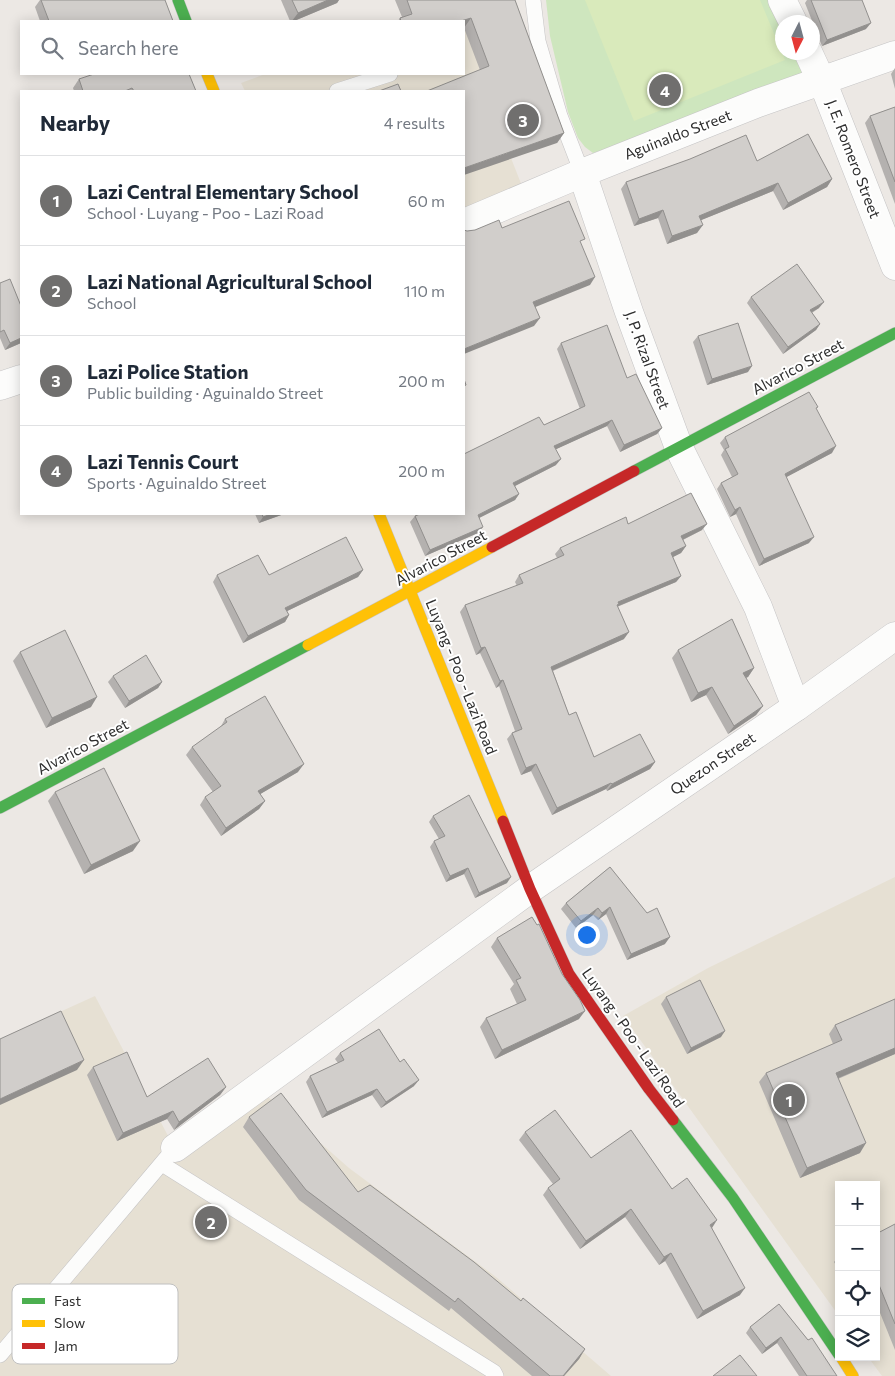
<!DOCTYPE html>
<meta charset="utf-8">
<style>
:root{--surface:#fff;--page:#f2f2f3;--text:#1f2937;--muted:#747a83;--line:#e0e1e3;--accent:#706f6e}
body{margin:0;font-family:Commissioner,sans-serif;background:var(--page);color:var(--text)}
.controls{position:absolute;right:15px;bottom:15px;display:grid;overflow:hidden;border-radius:0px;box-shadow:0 2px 12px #0003}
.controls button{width:45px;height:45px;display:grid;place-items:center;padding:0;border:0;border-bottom:1px solid var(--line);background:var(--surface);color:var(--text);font:25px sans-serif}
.compass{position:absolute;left:775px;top:15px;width:45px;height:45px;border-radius:50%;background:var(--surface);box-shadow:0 2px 12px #0003;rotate:186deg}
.you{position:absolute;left:586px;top:934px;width:18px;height:18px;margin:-12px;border:4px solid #fff;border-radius:50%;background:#1a73e8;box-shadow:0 0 0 8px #1a73e833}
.badge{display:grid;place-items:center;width:32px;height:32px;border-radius:50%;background:var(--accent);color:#fff;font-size:16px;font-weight:700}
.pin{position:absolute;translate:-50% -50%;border:2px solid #fff;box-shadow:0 1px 5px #0006}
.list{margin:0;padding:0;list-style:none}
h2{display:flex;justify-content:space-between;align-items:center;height:65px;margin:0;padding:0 20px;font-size:21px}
h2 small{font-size:16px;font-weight:400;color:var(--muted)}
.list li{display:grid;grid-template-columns:32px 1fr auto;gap:15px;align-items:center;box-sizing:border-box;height:90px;padding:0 20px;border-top:1px solid var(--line)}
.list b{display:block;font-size:19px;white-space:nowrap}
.list p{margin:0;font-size:16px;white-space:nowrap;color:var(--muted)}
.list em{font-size:16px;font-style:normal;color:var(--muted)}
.icon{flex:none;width:28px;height:28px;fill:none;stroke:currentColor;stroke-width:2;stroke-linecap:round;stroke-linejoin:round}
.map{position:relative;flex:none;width:895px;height:1376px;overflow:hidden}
.search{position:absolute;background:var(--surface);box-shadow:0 2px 12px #0003;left:20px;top:20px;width:445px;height:55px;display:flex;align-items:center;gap:12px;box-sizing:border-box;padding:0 18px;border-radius:0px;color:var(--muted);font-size:19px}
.panel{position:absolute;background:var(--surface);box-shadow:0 2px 12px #0003;left:20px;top:90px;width:445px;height:425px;border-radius:0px}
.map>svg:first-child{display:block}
.education{fill:#e6e0d3}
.green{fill:#cee6be}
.pitch{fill:#d9eabb}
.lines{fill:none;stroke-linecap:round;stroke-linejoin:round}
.lane-casing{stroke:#c5c4c5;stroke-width:16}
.street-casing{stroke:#c5c4c5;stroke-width:29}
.fast-casing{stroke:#c5c4c5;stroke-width:12}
.slow-casing{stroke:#c5c4c5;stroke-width:12}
.jam-casing{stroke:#c5c4c5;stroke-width:12}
.lane{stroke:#fcfcfb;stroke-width:15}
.street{stroke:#fcfcfb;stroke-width:28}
.fast{stroke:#4caf50;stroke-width:11}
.slow{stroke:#ffc107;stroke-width:11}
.jam{stroke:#c62828;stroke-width:11}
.wall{fill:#b4b1af}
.shaded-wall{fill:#92908e}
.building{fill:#d1cecb;stroke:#92908e}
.labels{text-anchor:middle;stroke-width:4;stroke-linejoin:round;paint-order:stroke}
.street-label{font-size:15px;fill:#2e2e2e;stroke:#fff}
.key{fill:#fff;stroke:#c0c0c0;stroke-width:1}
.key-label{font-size:14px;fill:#2e2e2e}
</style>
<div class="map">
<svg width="895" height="1376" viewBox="0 0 895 1376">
<rect width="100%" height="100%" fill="#ece8e4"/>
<g class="education">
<polygon points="468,20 486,95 522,186 464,208 464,91 245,91 241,83 265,74 464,74 464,21"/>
<polygon points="895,877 895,1376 882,1376 868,1357 876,1357 876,1185 839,1185 839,1316 623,1016 708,968"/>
<polygon points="95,996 179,1157 267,1096 349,1168 496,1277 611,1376 0,1376 0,1039"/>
</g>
<polygon class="green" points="546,0 774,0 782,22 782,52 800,53 804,71 797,76 617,145 593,153 585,147 578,138 568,112 550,36"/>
<polygon class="pitch" points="585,0 760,0 785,60 634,121"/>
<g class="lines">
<g class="lane-casing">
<g id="lane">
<polyline points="533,0 538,41 560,116 582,173"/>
<polyline points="337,91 390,74"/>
<polyline points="162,1164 494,1372 496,1376"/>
<polyline points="0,1355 167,1157"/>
</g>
</g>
<g class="street-casing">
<g id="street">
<polyline points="782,0 793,22"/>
<polyline points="808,52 827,93 895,266"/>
<polyline points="582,173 629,312 679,448 758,607 796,707"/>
<polyline points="464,223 582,173 758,103 895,55"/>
<polyline points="0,386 21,379"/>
<polyline points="175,1148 530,889 796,707 895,636"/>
</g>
</g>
<g class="fast-casing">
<g id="fast">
<polyline points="178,0 186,21"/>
<polyline points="634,471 895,333"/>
<polyline points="0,808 308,645"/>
<polyline points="673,1120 733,1198 839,1355"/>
</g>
</g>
<g class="slow-casing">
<g id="slow">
<polyline points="207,74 214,91"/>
<polyline points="379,514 503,821"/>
<polyline points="308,645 492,547"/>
<polyline points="841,1357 853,1376"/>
</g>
</g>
<g class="jam-casing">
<g id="jam">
<polyline points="492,547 634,471"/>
<polyline points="503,821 530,889 569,974 649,1089 673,1120"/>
</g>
</g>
<use href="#lane" class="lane"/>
<use href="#street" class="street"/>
<use href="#fast" class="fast"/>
<use href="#slow" class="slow"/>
<use href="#jam" class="jam"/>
</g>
<g class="wall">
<polygon points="40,0 165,0 173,21 40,21 35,7"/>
<polygon points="281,0 339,0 337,3 294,21 290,21"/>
<polygon points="395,0 515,0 564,133 557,143 480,70 464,28 464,21 398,21 400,18 402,17"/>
<polygon points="807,0 862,0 866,29 822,46 805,3"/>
<polygon points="895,68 895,89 891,74"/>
<polygon points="79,79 196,91 74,91 73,88"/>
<polygon points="895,107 895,204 865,123 870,116"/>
<polygon points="757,161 832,179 827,187 783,210 773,191 701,220 697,233 667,244 658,218 634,226 621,189 626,182"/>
<polygon points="0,283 21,343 5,350 0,338"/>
<polygon points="751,297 819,308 812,313 820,324 816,330 783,354 747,303"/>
<polygon points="698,336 748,372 707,385 693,342"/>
<polygon points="561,343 627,378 662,428 657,434 620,452 607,426 556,449 556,465 515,486 519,494 515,500 479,518 478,533 425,556 410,522 415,516 464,514 544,425 580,409 557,349"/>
<polygon points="816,410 832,453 786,477 809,543 759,566 736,514 730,517 717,489 721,483 732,477 721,455 724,450 720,443 725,437"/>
<polygon points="255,514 284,514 259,523"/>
<polygon points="628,524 702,530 683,540 686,546 681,553 673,557 681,576 676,582 617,607 624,639 553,671 569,715 594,757 655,762 650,769 607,791 606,789 552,815 531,771 521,775 507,739 512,733 515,731 499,686 496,688 480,653 476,655 460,612 465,605 517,586 515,582 519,575 557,558 555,554 560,548"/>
<polygon points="363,570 358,577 287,611 289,615 285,622 243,643 213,582 217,575 269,575"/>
<polygon points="678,650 754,668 748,677 746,678 763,706 756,715 728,734 706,695 691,702 672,658"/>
<polygon points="20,652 91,707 46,728 13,661"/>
<polygon points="113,676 162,682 158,688 125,708 108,682"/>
<polygon points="225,719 298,772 260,794 265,801 259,809 221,836 200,805 205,797 213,792 186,755 192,747 220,728"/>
<polygon points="55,792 133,851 84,874 48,801"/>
<polygon points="433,816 507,883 475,898 464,874 446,882 430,847 434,841 439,839 429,822"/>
<polygon points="610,867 665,944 627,960 606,914 598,920 593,915 576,928 561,909 566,903"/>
<polygon points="497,938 579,1019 495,1059 480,1027 486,1018 517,1004 510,989 514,984 491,947"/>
<polygon points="666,997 721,1037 687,1054 661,1004"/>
<polygon points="895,999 895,1054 838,1079 860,1153 800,1178 759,1082 766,1073 833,1044 829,1034 835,1025"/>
<polygon points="340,1053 414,1086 381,1108 372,1095 322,1118 306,1082 310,1076 338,1063 335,1059"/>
<polygon points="93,1067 147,1097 226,1087 220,1095 174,1130 167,1119 117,1141 87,1075"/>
<polygon points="249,1117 358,1192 521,1301 585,1349 579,1359 564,1376 532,1376 451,1308 449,1311 299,1200 243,1127"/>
<polygon points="525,1132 672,1189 712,1228 740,1295 697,1319 665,1261 659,1265 625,1217 580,1249 543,1195 548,1188 553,1184 519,1140"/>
<polygon points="895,1224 895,1350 876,1303 876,1234"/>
<polygon points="839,1256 839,1270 834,1262"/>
<polygon points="779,1304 837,1376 799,1376 777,1343 762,1354 746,1333 750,1327"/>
</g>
<g class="shaded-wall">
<polygon points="328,0 339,0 337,3 294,21 292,21 298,13"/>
<polygon points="471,18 464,28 464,21 461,21"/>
<polygon points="871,23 866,29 822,46 827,40"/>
<polygon points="564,133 557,143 464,175 464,168"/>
<polygon points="832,179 827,187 783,210 788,203"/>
<polygon points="778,183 773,191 694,223 699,216"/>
<polygon points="663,210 658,218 634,226 639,219"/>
<polygon points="703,225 697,233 667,244 672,236"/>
<polygon points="595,277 590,285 528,310 533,302"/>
<polygon points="824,302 819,308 805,316 810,310"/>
<polygon points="540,318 534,326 464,354 464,349"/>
<polygon points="820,324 816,330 783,354 788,347"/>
<polygon points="21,338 21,343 5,350 10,343"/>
<polygon points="752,366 748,372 707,385 712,379"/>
<polygon points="612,420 607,426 550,452 554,446"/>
<polygon points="662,428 657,434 620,452 624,445"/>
<polygon points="836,446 832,453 781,480 785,474"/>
<polygon points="561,459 556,465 509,489 513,483"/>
<polygon points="519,494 515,500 473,521 478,515"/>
<polygon points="740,507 736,514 730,517 735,510"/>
<polygon points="271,514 284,514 259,523 263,517"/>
<polygon points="707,524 702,530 676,543 681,536"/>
<polygon points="483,527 478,533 425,556 430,550"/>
<polygon points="814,537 809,543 759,566 764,559"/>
<polygon points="686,546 681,553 667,560 671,553"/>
<polygon points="363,570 358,577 281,614 285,608"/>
<polygon points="681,576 676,582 616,607 618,602"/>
<polygon points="289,615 285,622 243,643 248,636"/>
<polygon points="629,632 624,639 547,673 551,667"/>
<polygon points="485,647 480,653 476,655 481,648"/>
<polygon points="754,668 748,677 737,681 743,673"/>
<polygon points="503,680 499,686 496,688 500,681"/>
<polygon points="162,682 158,688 125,708 129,701"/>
<polygon points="712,687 706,695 691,702 698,693"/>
<polygon points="97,697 91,707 46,728 52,718"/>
<polygon points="763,706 756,715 728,734 734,726"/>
<polygon points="655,762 650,769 607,791 612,784"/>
<polygon points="304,764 298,772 252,799 258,791"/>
<polygon points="536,764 531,771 521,775 526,768"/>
<polygon points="611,783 606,789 552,815 557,808"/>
<polygon points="265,801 259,809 221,836 226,828"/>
<polygon points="140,841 133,851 84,874 91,865"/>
<polygon points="468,868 464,874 446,882 450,876"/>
<polygon points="511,877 507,883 475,898 479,893"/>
<polygon points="610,907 606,914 598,920 602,913"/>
<polygon points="598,908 593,915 576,928 581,921"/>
<polygon points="670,937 665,944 627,960 631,954"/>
<polygon points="585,1011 579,1019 495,1059 502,1050"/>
<polygon points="725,1031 721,1037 687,1054 691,1048"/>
<polygon points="895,1048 895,1054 829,1082 836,1073"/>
<polygon points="84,1060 77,1070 0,1105 0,1099"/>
<polygon points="419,1080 414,1086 381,1108 386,1102"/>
<polygon points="226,1087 220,1095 174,1130 179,1122"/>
<polygon points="377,1089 372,1095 322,1118 327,1112"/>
<polygon points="173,1111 167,1119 117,1141 123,1133"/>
<polygon points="866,1143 860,1153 800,1178 807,1168"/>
<polygon points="631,1209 625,1217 580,1249 586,1241"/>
<polygon points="717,1220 712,1228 710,1225"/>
<polygon points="671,1253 665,1261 659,1265 664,1257"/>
<polygon points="745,1288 740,1295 697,1319 703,1311"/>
<polygon points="781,1337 777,1343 762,1354 766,1348"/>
<polygon points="585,1349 579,1359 564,1376 563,1376"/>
</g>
<g class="building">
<polygon points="41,0 165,0 173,21 49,21"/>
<polygon points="292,0 328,0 298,13"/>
<polygon points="407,0 515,0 564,133 464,168 464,91 427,91 489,66 471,18 461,21 401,21 400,18 412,14"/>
<polygon points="811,0 862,0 871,23 827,40"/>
<polygon points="94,74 189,74 196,91 134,91 132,88 125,91 83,91 79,79"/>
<polygon points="398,84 401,91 379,91"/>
<polygon points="895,107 895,182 870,116"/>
<polygon points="808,134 832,179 788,203 778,183 699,216 703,225 672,236 663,210 639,219 626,182 690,159 746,135 757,161"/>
<polygon points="569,201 585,239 580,241 595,277 533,302 540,318 464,349 464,230 467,231 475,230 499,220 502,228"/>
<polygon points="797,264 824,302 810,310 820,324 788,347 751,297"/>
<polygon points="10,279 21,306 21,338 10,343 4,330 0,332 0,283"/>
<polygon points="738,323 752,366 712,379 698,336"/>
<polygon points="607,325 627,378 636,374 662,428 624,445 612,420 554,446 561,459 513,483 519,494 478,515 483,527 430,550 415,516 420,514 464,514 464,454 539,417 544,425 585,406 561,343"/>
<polygon points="464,379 466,385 464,386"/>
<polygon points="809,392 818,407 816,408 836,446 785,474 814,537 764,559 740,507 735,510 721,483 738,474 725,449 729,447 725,437"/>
<polygon points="691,493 707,524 681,536 686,546 671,553 681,576 618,602 619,604 617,605 629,632 551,667 569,715 576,712 594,757 640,734 655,762 612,784 611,783 557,808 536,764 526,768 512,733 522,729 503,680 500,681 485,647 481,648 465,605 523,583 519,575 564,555 560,548 626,517 628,524"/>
<polygon points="262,514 271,514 263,517"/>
<polygon points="346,537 363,570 285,608 289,615 248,636 217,575 258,555 269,575"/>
<polygon points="732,619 754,668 743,673 763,706 734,726 712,687 698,693 678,650"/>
<polygon points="65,630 97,697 52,718 20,652"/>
<polygon points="146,655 162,682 129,701 113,676"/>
<polygon points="265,696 304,764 258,791 265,801 226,828 205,797 221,786 192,747 227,722 225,719"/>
<polygon points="104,768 140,841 91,865 55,792"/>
<polygon points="469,795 511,877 479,893 468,868 450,876 434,841 445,836 433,816"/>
<polygon points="610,867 647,913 657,908 670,937 631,954 610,907 602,913 598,908 581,921 566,903"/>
<polygon points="532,917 537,925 539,924 562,974 580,1000 585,1011 502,1050 486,1018 526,1000 516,980 521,978 497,938"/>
<polygon points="700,980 725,1031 691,1048 666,997"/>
<polygon points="895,999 895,1048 836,1073 866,1143 807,1168 766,1073 842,1040 835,1025"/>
<polygon points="61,1011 84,1060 0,1099 0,1039"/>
<polygon points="379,1029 400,1062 404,1059 419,1080 386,1102 377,1089 327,1112 310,1076 344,1060 340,1053"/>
<polygon points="127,1052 147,1097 208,1058 226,1087 179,1122 173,1111 123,1133 93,1067"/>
<polygon points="281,1093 358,1192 370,1185 474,1262 521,1301 523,1298 585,1349 563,1376 550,1376 458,1298 455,1302 306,1190 249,1117"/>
<polygon points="555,1110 591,1158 631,1130 672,1189 687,1178 717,1220 710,1225 745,1288 703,1311 671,1253 664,1257 631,1209 586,1241 548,1188 560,1179 525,1132"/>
<polygon points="895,1224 895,1324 877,1280 876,1280 876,1234"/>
<polygon points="779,1304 808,1340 812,1338 837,1376 807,1376 781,1337 766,1348 750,1327"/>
<polygon points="740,1355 757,1376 713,1376"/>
</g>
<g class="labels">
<g class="street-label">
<text transform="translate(678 135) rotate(-21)" y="5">Aguinaldo Street</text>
<text transform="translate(853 159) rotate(69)" y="5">J. E. Romero Street</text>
<text transform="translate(647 360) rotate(70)" y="5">J. P. Rizal Street</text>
<text transform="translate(798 367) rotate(-28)" y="5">Alvarico Street</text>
<text transform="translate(441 558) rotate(-28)" y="5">Alvarico Street</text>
<text transform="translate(461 677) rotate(68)" y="5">Luyang - Poo - Lazi Road</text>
<text transform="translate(83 747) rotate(-28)" y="5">Alvarico Street</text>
<text transform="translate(713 764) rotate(-34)" y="5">Quezon Street</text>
<text transform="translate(633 1038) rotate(55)" y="5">Luyang - Poo - Lazi Road</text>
</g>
</g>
<rect x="12" y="1284" width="166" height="80" rx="8" class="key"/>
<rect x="22" y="1298" width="23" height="6" fill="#4caf50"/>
<rect x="22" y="1320" width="23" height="7" fill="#ffc107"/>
<rect x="22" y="1343" width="23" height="6" fill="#c62828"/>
<g class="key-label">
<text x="54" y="1306">Fast</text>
<text x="54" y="1328">Slow</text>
<text x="54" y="1351">Jam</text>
</g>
</svg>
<div class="controls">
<button>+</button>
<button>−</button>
<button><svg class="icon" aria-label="locate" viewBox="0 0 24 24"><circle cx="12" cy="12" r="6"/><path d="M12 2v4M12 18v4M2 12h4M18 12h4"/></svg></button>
<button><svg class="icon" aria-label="layers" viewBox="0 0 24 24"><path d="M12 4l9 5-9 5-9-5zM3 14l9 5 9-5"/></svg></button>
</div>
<svg class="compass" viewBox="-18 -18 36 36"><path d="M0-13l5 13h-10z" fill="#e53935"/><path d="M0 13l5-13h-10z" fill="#747a83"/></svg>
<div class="you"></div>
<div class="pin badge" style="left:789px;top:1100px">1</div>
<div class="pin badge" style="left:211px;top:1222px">2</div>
<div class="pin badge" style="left:523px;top:120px">3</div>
<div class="pin badge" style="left:665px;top:90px">4</div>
<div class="search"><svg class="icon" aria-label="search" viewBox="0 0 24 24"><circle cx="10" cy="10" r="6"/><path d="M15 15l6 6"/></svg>Search here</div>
<section class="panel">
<h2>Nearby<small>4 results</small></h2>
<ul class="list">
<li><span class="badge">1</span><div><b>Lazi Central Elementary School</b><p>School · Luyang - Poo - Lazi Road</p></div><em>60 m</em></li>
<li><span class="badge">2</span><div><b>Lazi National Agricultural School</b><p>School</p></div><em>110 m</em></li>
<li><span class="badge">3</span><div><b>Lazi Police Station</b><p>Public building · Aguinaldo Street</p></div><em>200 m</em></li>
<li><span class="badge">4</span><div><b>Lazi Tennis Court</b><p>Sports · Aguinaldo Street</p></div><em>200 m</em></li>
</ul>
</section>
</div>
